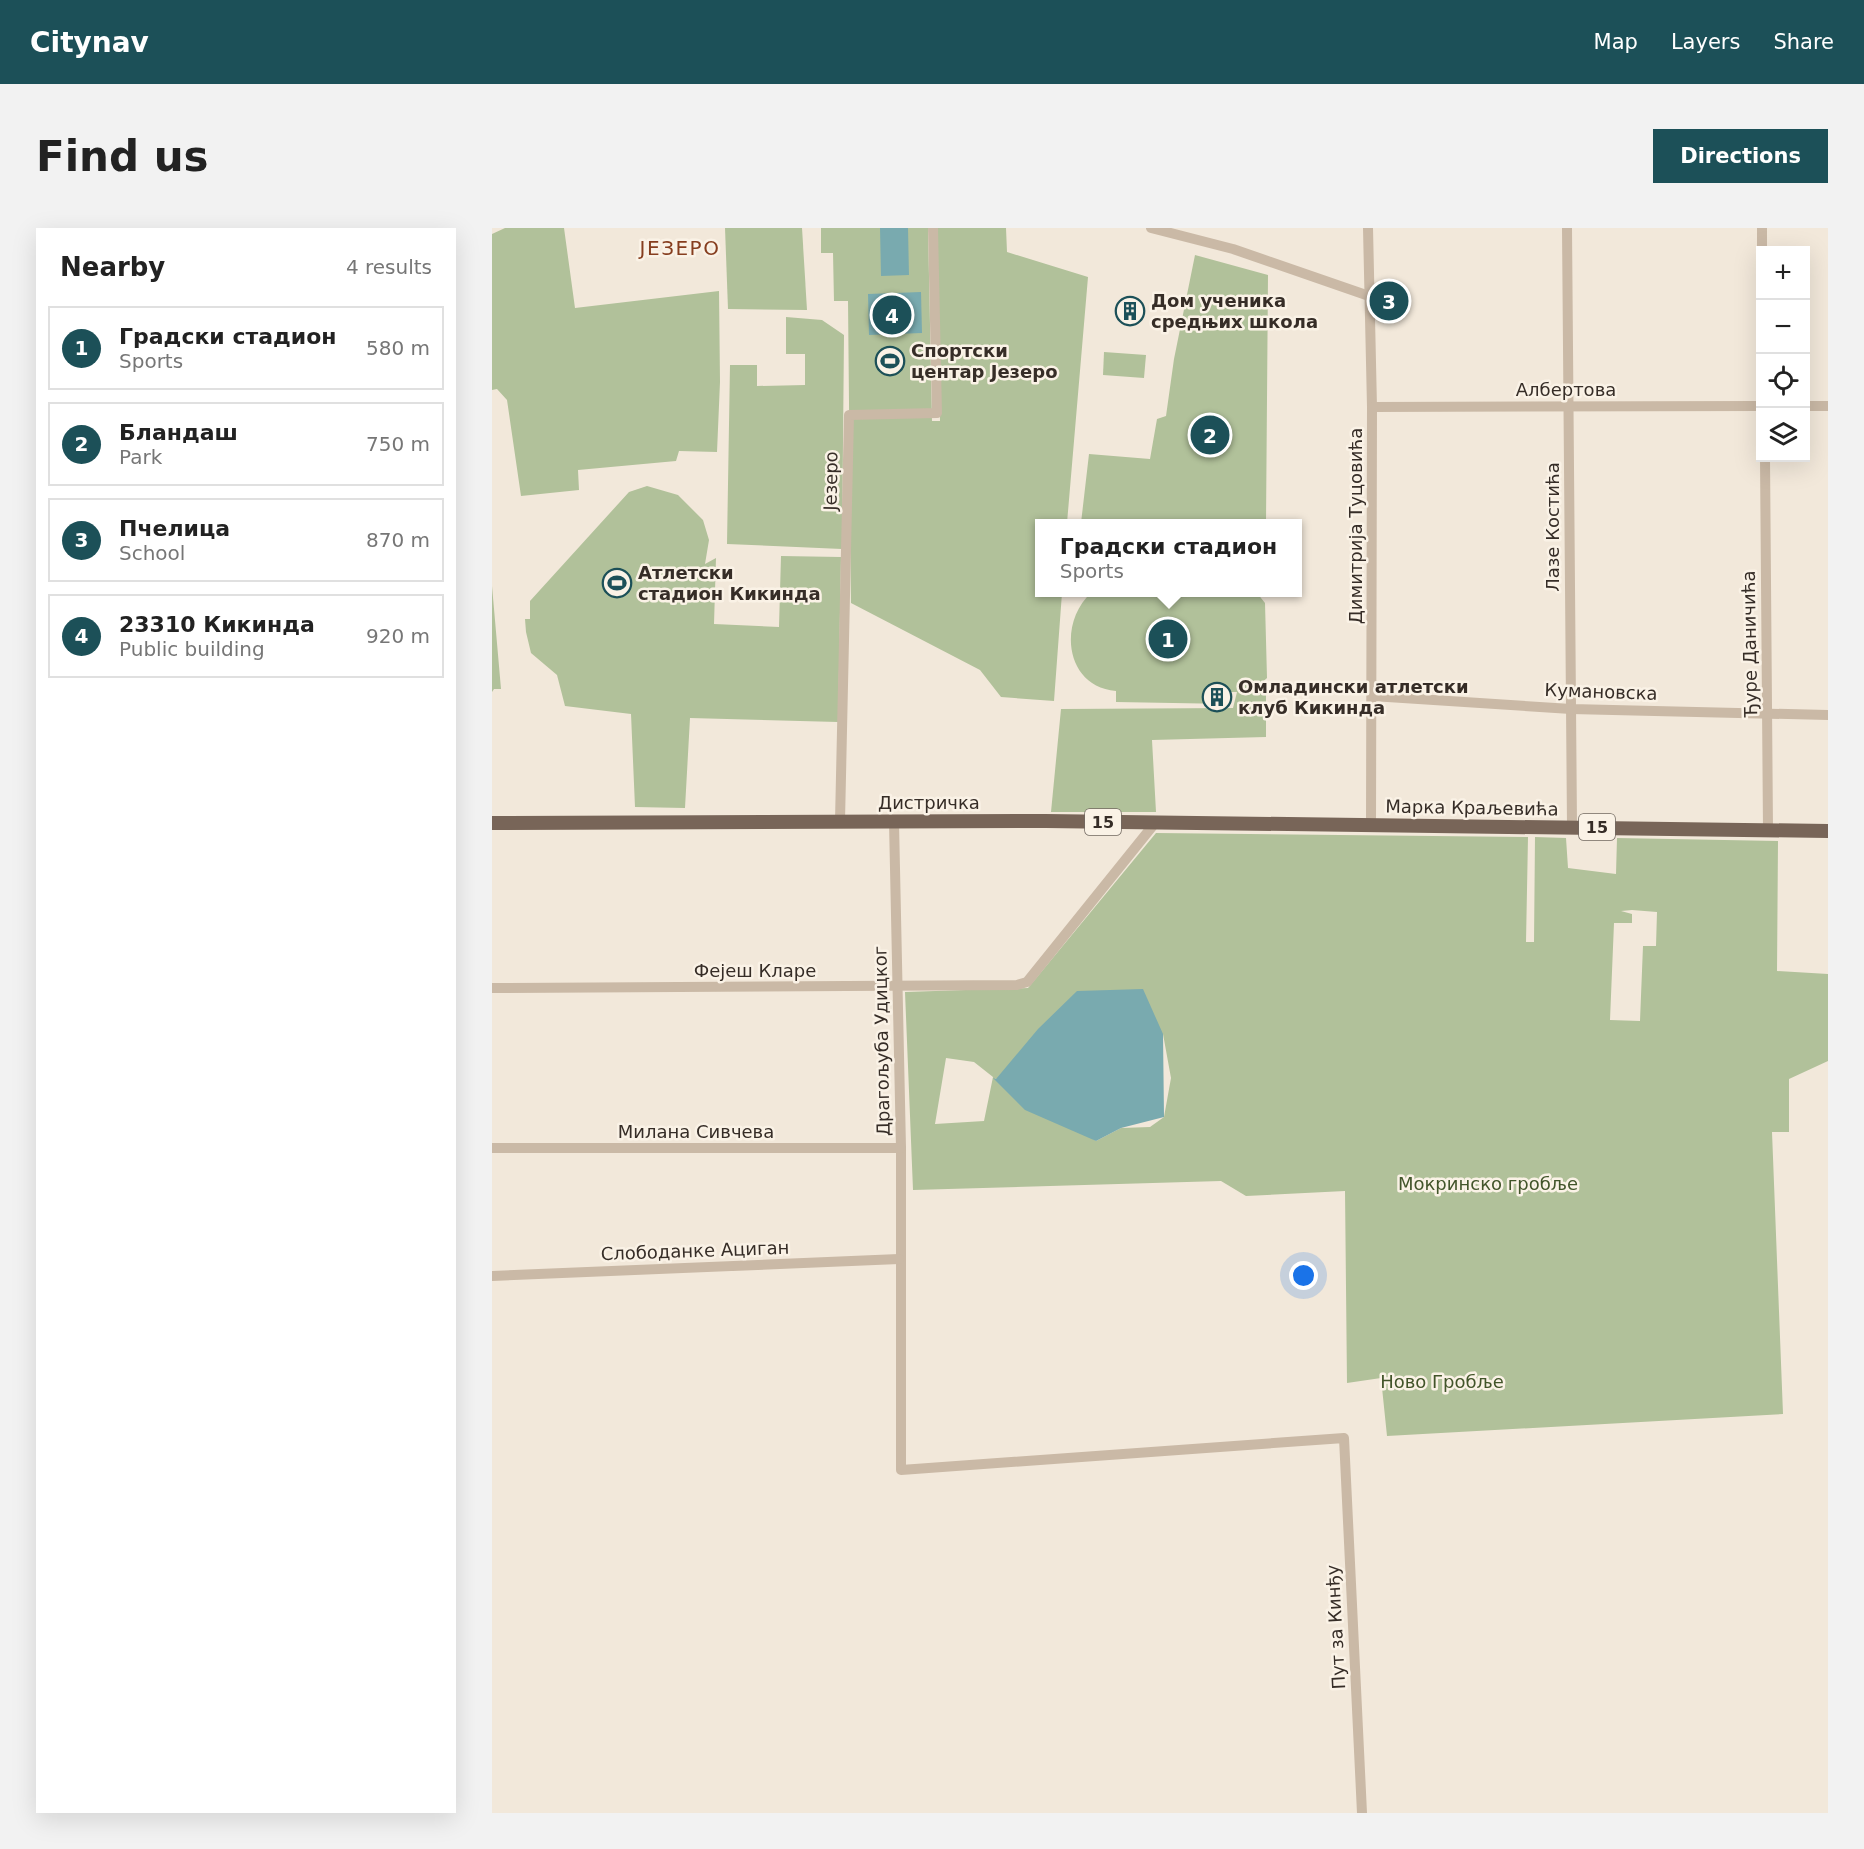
<!DOCTYPE html>
<meta charset="utf-8">
<style>
:root{--surface:#fff;--page:#f2f2f2;--text:#222;--muted:#767676;--line:#e0e0e0;--accent:#1c5058}
body{margin:0;font-family:"DejaVu Sans",sans-serif;background:var(--page);color:var(--text)}
.controls{position:absolute;right:18px;top:18px;display:grid;overflow:hidden;border-radius:0px;box-shadow:0 6px 24px #0002}
.controls button{width:54px;height:54px;display:grid;place-items:center;padding:0;border:0;border-bottom:2px solid var(--line);background:var(--surface);color:var(--text);font:30px sans-serif}
.you{position:absolute;left:812px;top:1048px;width:21px;height:21px;margin:-15px;border:4px solid #fff;border-radius:50%;background:#1a73e8;box-shadow:0 0 0 9px #1a73e833}
.badge{display:grid;place-items:center;width:39px;height:39px;border-radius:50%;background:var(--accent);color:#fff;font-size:20px;font-weight:700}
.pin{position:absolute;translate:-50% -50%;border:3px solid #fff;box-shadow:0 2px 6px #0006}
.popup{position:absolute;left:543px;top:291px;width:267px;height:78px;box-sizing:border-box;display:grid;place-content:center;border-radius:0px;background:var(--surface);filter:drop-shadow(0 2px 4px #0005);font-size:20px;white-space:nowrap;color:var(--muted)}
.popup b{font-size:22px;color:var(--text)}
.popup::after{content:'';position:absolute;left:50%;top:100%;margin-left:-12px;border:12px solid transparent;border-top-color:var(--surface)}
.list{margin:0;padding:0;list-style:none}
h2{display:flex;justify-content:space-between;align-items:center;height:78px;margin:0;padding:0 24px;font-size:26px}
h2 small{font-size:20px;font-weight:400;color:var(--muted)}
.list li{display:grid;grid-template-columns:39px 1fr auto;gap:18px;align-items:center;box-sizing:border-box;height:84px;margin:0 12px 12px;padding:0 12px;border:2px solid var(--line);border-radius:0px}
.list b{display:block;font-size:22px;white-space:nowrap}
.list p{margin:0;font-size:20px;white-space:nowrap;color:var(--muted)}
.list em{font-size:20px;font-style:normal;color:var(--muted)}
.icon{flex:none;width:33px;height:33px;fill:none;stroke:currentColor;stroke-width:2;stroke-linecap:round;stroke-linejoin:round}
.map{position:relative;flex:none;width:1336px;height:1585px;overflow:hidden;border-radius:0px}
header{display:flex;align-items:center;gap:36px;box-sizing:border-box;height:84px;padding:0 30px;background:var(--accent);color:#fff}
header strong{font-size:28px}
nav{display:flex;gap:33px;margin-inline-start:auto;font-size:21px}
.intro{display:flex;align-items:center;justify-content:space-between;box-sizing:border-box;height:144px;padding:0 36px}
h1{margin:0;font-size:42px}
.button{padding:15px 27px;border-radius:0px;background:var(--accent);color:#fff;font-size:21px;font-weight:700}
main{display:flex;gap:36px;padding:0 36px}
aside{flex:1;background:var(--surface);border-radius:0px;box-shadow:0 6px 24px #0002}
.map>svg:first-child{display:block}
.green{fill:#b1c19a;fill-rule:evenodd}
.water{fill:#79aaaf}
.lines{fill:none;stroke-linecap:round;stroke-linejoin:round}
.minor{stroke:#cab9a6;stroke-width:10}
.major{stroke:#786558;stroke-width:14}
.labels{text-anchor:middle;stroke-width:5;stroke-linejoin:round;paint-order:stroke}
.shield{fill:#faf2e6;stroke:#716860;stroke-width:1.5}
.shield-label{font-size:16px;font-weight:bold;fill:#362d27}
.poi-label{font-size:18px;font-weight:bold;fill:#362d27;stroke:#faf2e6;text-anchor:start}
.street-label{font-size:18px;fill:#362d27;stroke:#faf2e6}
.park-label{font-size:18px;fill:#42552a;stroke:#faf2e6}
.neighbourhood-label{font-size:20px;letter-spacing:1.5px;fill:#863e1f;stroke:#faf2e6}
</style>
<header>
<strong>Citynav</strong>
<nav><a>Map</a><a>Layers</a><a>Share</a></nav>
</header>
<div class="intro"><h1>Find us</h1><a class="button">Directions</a></div>
<main>
<aside>
<h2>Nearby<small>4 results</small></h2>
<ul class="list">
<li><span class="badge">1</span><div><b>Градски стадион</b><p>Sports</p></div><em>580 m</em></li>
<li><span class="badge">2</span><div><b>Бландаш</b><p>Park</p></div><em>750 m</em></li>
<li><span class="badge">3</span><div><b>Пчелица</b><p>School</p></div><em>870 m</em></li>
<li><span class="badge">4</span><div><b>23310 Кикинда</b><p>Public building</p></div><em>920 m</em></li>
</ul>
</aside>
<div class="map">
<svg width="1336" height="1585" viewBox="0 0 1336 1585">
<rect width="100%" height="100%" fill="#f2e8da"/>
<g class="green">
<polygon points="13,0 72,0 83,80 227,63 228,154 225,224 187,223 184,233 86,242 87,262 29,268 15,172 5,161 0,162 0,6"/>
<polygon points="233,0 310,0 315,82 236,81"/>
<polygon points="329,0 436,0 440,193 448,193 445,0 514,0 515,24 596,49 575,295 547,296 547,364 570,365 562,473 509,469 488,442 359,375 356,73 342,73 341,25 329,25"/>
<polygon points="703,27 776,47 774,295 589,295 597,226 658,231 665,191 674,188 682,131"/>
<polygon points="294,89 330,92 352,107 350,321 235,316 238,137 265,137 265,158 313,157 313,126 294,126"/>
<polygon points="612,124 654,127 652,150 611,147"/>
<polygon points="155,258 186,267 211,292 217,312 213,336 224,330 222,396 287,399 289,328 349,329 346,494 198,490 193,580 143,579 139,486 73,478 65,447 39,425 34,404 33,391 38,391 38,373 137,264"/>
<polygon points="0,358 9,461 2,461 0,464"/>
<path d="M599 365H765L773 375 775 450 764 460 774 459V509L660 512 664 584H559L569 481 741 480 745 464H738V476L624 474V463C573 459 566 395 599 365Z"/>
<path d="M664 605 1036 609 1034 714H1042L1043 609 1074 610 1076 640 1124 646 1125 610 1286 613 1285 743 1336 746V833L1297 851V904H1280L1291 1186 895 1208 889 1150 855 1155 853 963 754 968 729 953 421 962 413 764 536 760ZM1140 682 1165 684 1164 718H1151L1148 793 1118 792 1122 695H1140V686L1129 683ZM671 806 679 850 672 889 658 899 629 900 604 913 502 850 504 851ZM454 830 482 834 501 849 492 893 443 896Z"/>
</g>
<g class="water">
<polygon points="388,0 416,0 417,47 389,48"/>
<polygon points="429,64 430,105 377,107 376,66"/>
<polygon points="651,761 671,806 672,889 629,900 604,913 533,882 501,850 504,851 546,801 585,763"/>
</g>
<g class="lines">
<g class="minor">
<polyline points="659,0 741,21 877,68"/>
<polyline points="876,0 880,179 879,597"/>
<polyline points="1075,0 1080,598"/>
<polyline points="1270,0 1270,22"/>
<polyline points="1314,178 1336,178"/>
<polyline points="880,179 1268,178"/>
<polyline points="1273,230 1276,602"/>
<polyline points="880,468 1079,481 1336,487"/>
<polyline points="348,593 357,187 445,185 441,0"/>
<polyline points="402,594 409,920 409,1242 852,1210 870,1585"/>
<polyline points="0,760 525,757 535,754 663,595"/>
<polyline points="0,920 409,920"/>
<polyline points="0,1048 407,1031"/>
</g>
<polyline class="major" points="0,595 554,593 1336,603"/>
</g>
<defs>
<g id="building-ring" transform="scale(1.5)"><circle r="9.5" fill="#faf2e6" stroke="#1c5058" stroke-width="1.5"/><path d="M-4-6H4V6H1V3H-1V6H-4ZM-2.5-4.3h1.7v1.8h-1.7ZM.8-4.3h1.7v1.8H.8ZM-2.5-1h1.7V.8h-1.7ZM.8-1h1.7V.8H.8Z" fill="#1c5058"/></g>
<g id="stadium-ring" transform="scale(1.5)"><circle r="9.5" fill="#faf2e6" stroke="#1c5058" stroke-width="1.5"/><path d="M0-5a6.5 5 0 1 0 0 10a6.5 5 0 1 0 0-10ZM-3.5-1.8h7v3.6h-7Z" fill="#1c5058"/></g>
</defs>
<g fill-rule="evenodd">
<use href="#building-ring" x="638" y="83"/>
<use href="#stadium-ring" x="398" y="133"/>
<use href="#stadium-ring" x="125" y="355"/>
<use href="#building-ring" x="725" y="469"/>
</g>
<g class="labels">
<g class="shield">
<rect x="593" y="581" width="36" height="26" rx="4.5"/>
<rect x="1087" y="586" width="36" height="26" rx="4.5"/>
</g>
<g class="shield-label">
<text x="611" y="600">15</text>
<text x="1105" y="605">15</text>
</g>
<g class="poi-label">
<text x="659" y="79">Дом ученика<tspan x="659" dy="21">средњих школа</tspan></text>
<text x="419" y="129">Спортски<tspan x="419" dy="21">центар Језеро</tspan></text>
<text x="146" y="351">Атлетски<tspan x="146" dy="21">стадион Кикинда</tspan></text>
<text x="746" y="465">Омладински атлетски<tspan x="746" dy="21">клуб Кикинда</tspan></text>
</g>
<g class="street-label">
<text x="1074" y="168">Албертова</text>
<text transform="translate(339 253) rotate(-89)" y="6">Језеро</text>
<text transform="translate(864 298) rotate(-90)" y="6">Димитрија Туцовића</text>
<text transform="translate(1061 299) rotate(-90)" y="6">Лазе Костића</text>
<text transform="translate(1258 416) rotate(-91)" y="6">Ђуре Даничића</text>
<text transform="translate(1109 464) rotate(2)" y="6">Кумановска</text>
<text x="437" y="581">Дистричка</text>
<text transform="translate(980 580) rotate(1)" y="6">Марка Краљевића</text>
<text x="263" y="749">Фејеш Кларе</text>
<text transform="translate(390 813) rotate(-91)" y="6">Драгољуба Удицког</text>
<text x="204" y="910">Милана Сивчева</text>
<text transform="translate(203 1023) rotate(-2)" y="6">Слободанке Ациган</text>
<text transform="translate(844 1399) rotate(-93)" y="6">Пут за Кинђу</text>
</g>
<g class="park-label">
<text x="996" y="962">Мокринско гробље</text>
<text x="950" y="1160">Ново Гробље</text>
</g>
<g class="neighbourhood-label">
<text x="188" y="27">ЈЕЗЕРО</text>
</g>
</g>
</svg>
<div class="controls">
<button>+</button>
<button>−</button>
<button><svg class="icon" aria-label="locate" viewBox="0 0 24 24"><circle cx="12" cy="12" r="6"/><path d="M12 2v4M12 18v4M2 12h4M18 12h4"/></svg></button>
<button><svg class="icon" aria-label="layers" viewBox="0 0 24 24"><path d="M12 4l9 5-9 5-9-5zM3 14l9 5 9-5"/></svg></button>
</div>
<div class="you"></div>
<div class="pin badge" style="left:676px;top:411px">1</div>
<div class="popup"><b>Градски стадион</b>Sports</div>
<div class="pin badge" style="left:718px;top:207px">2</div>
<div class="pin badge" style="left:897px;top:73px">3</div>
<div class="pin badge" style="left:400px;top:87px">4</div>
</div>
</main>
